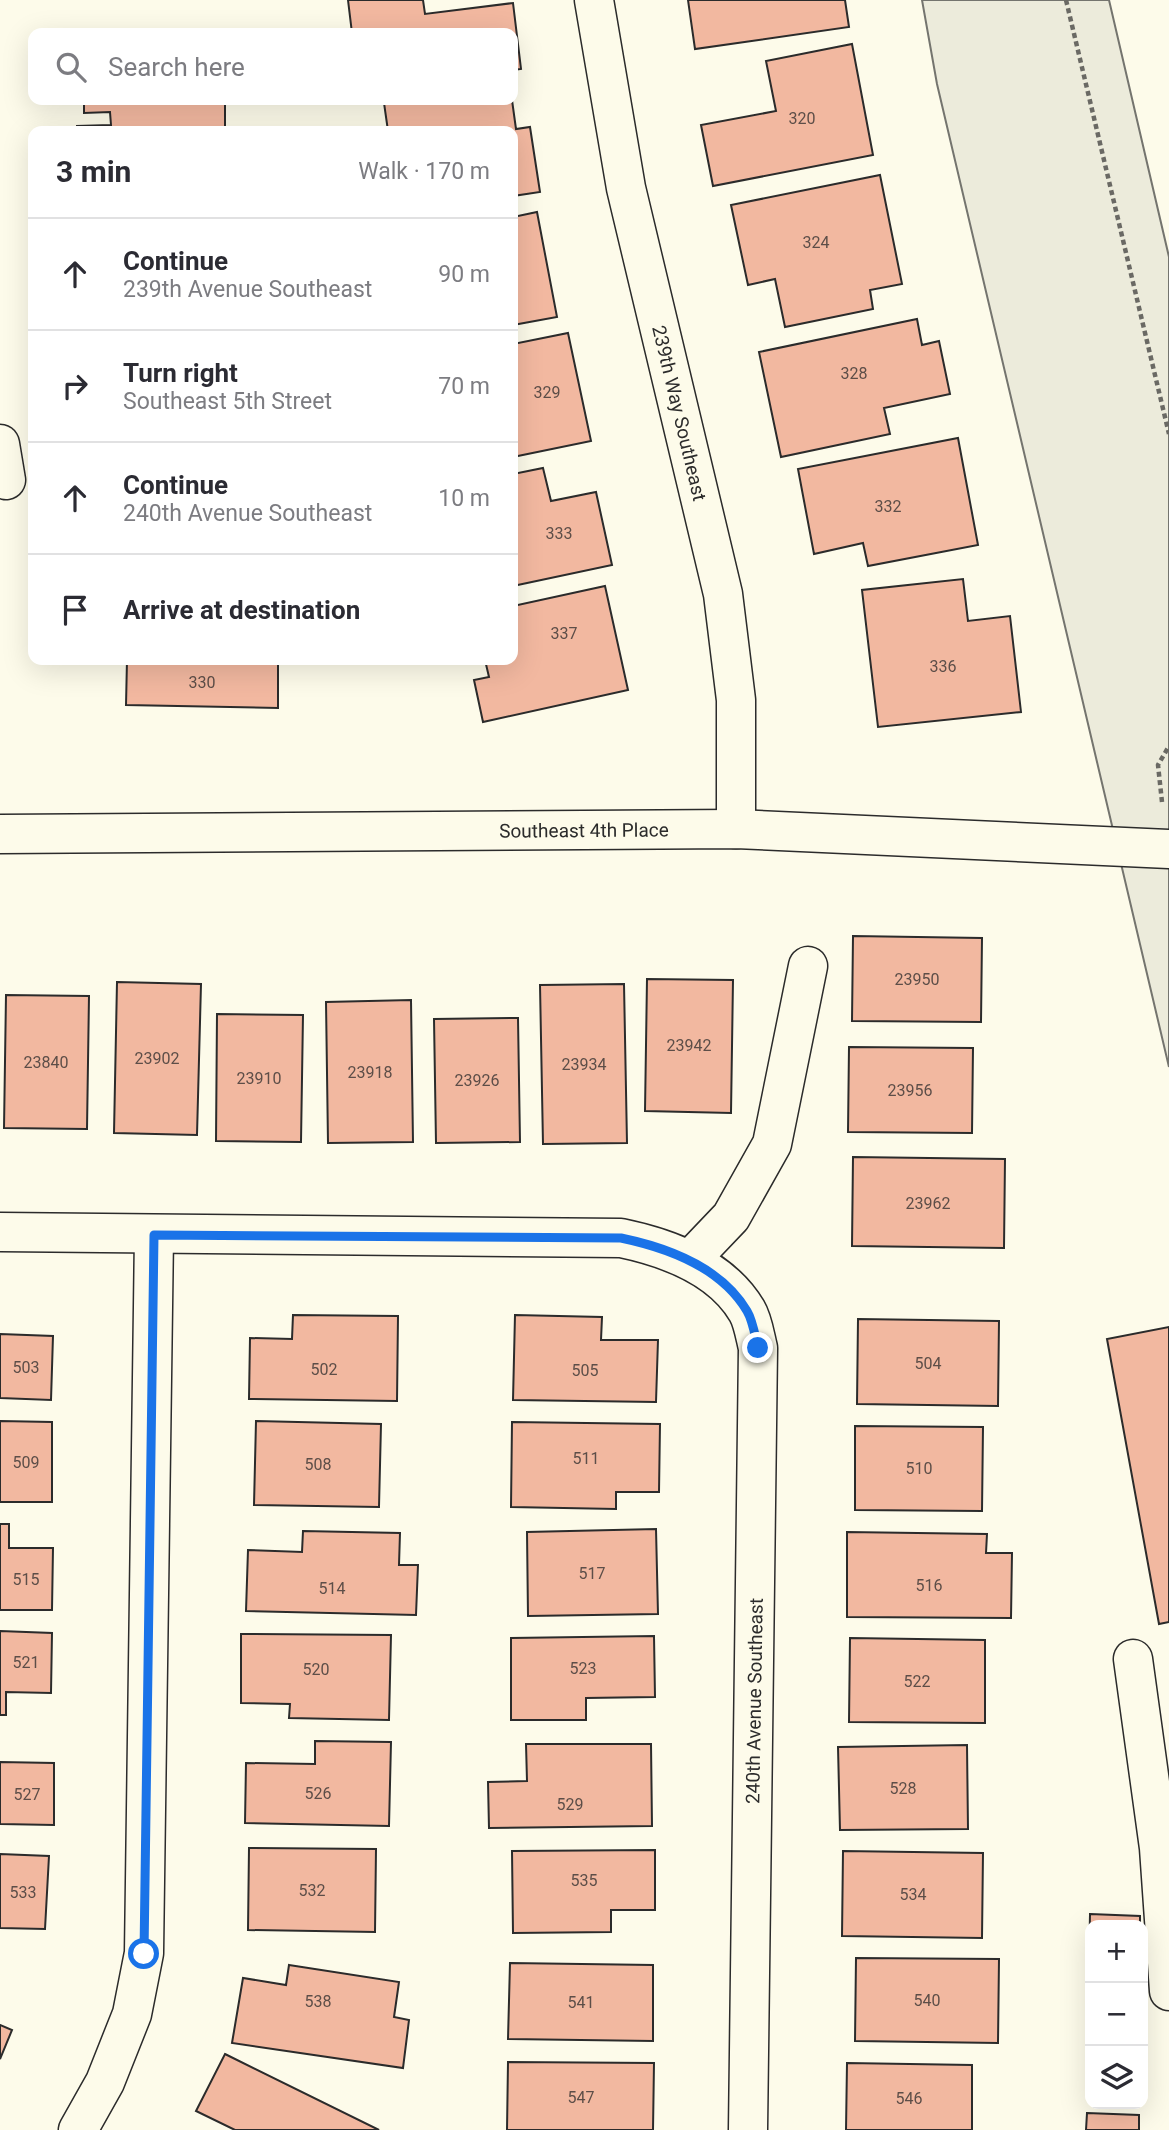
<!DOCTYPE html>
<meta charset="utf-8">
<style>
:root{--surface:#fff;--page:#f7f7f7;--text:#2b2b33;--muted:#7c7c81;--line:#e1e1e2}
body{margin:0;font-family:Roboto,sans-serif;background:var(--page);color:var(--text)}
.controls{position:absolute;right:21px;bottom:21px;display:grid;overflow:hidden;border-radius:14px;box-shadow:0 7px 28px #0002}
.controls button{width:63px;height:63px;display:grid;place-items:center;padding:0;border:0;border-bottom:2px solid var(--line);background:var(--surface);color:var(--text);font:35px sans-serif}
.stop{position:absolute;width:21px;height:21px;margin:-16px;border:5px solid #1a73e8;border-radius:50%;background:#fff}
.stop.end{background:#1a73e8;border-color:#fff;box-shadow:0 2px 7px #0008}
.list{margin:0;padding:0;list-style:none}
h2{display:flex;justify-content:space-between;align-items:center;height:91px;margin:0;padding:0 28px;font-size:30px}
h2 small{font-size:23px;font-weight:400;color:var(--muted)}
.list li{display:grid;grid-template-columns:46px 1fr auto;gap:21px;align-items:center;box-sizing:border-box;height:112px;padding:0 28px;border-top:2px solid var(--line)}
.list b{display:block;font-size:26px;white-space:nowrap}
.list p{margin:0;font-size:23px;white-space:nowrap;color:var(--muted)}
.list em{font-size:23px;font-style:normal;color:var(--muted)}
.icon{flex:none;width:38px;height:38px;fill:none;stroke:currentColor;stroke-width:2;stroke-linecap:round;stroke-linejoin:round}
.map{position:relative;flex:none;width:1169px;height:2130px;overflow:hidden}
.search{position:absolute;background:var(--surface);box-shadow:0 7px 28px #0002;left:28px;top:28px;width:490px;height:77px;display:flex;align-items:center;gap:18px;box-sizing:border-box;padding:0 24px;border-radius:14px;color:var(--muted);font-size:26px}
.panel{position:absolute;background:var(--surface);box-shadow:0 7px 28px #0002;left:28px;top:126px;width:490px;height:539px;border-radius:14px}
.map>svg:first-child{display:block}
.green{fill:#ecebdb;stroke:#74746e;stroke-width:2}
.building{fill:#f2b8a0;stroke:#2b2b2b;stroke-width:2}
.lines{fill:none;stroke-linecap:round;stroke-linejoin:round}
.minor-casing{stroke:#2b2b2b;stroke-width:41}
.path{stroke:#6a6964;stroke-width:4.5;stroke-dasharray:5 3.5;stroke-linecap:butt}
.minor{stroke:#fdfbea;stroke-width:38}
.route{stroke:#1a73e8;stroke-width:9}
.labels{text-anchor:middle;stroke-width:5;stroke-linejoin:round;paint-order:stroke}
.number-label{font-size:16px;fill:#5d4e48}
.street-label{font-size:19px;fill:#2b2b2b;stroke:#fdfbea}
</style>
<div class="map">
<svg width="1169" height="2130" viewBox="0 0 1169 2130">
<rect width="100%" height="100%" fill="#fdfbea"/>
<polygon class="green" points="922,0 1109,0 1169,257 1169,1067 937,84"/>
<g class="building">
<polygon points="348,0 423,0 425,14 513,3 521,69 513,70 513,33 352,33"/>
<polygon points="688,0 845,0 849,27 695,49"/>
<polygon points="852,44 873,155 713,186 701,125 776,111 766,61"/>
<polygon points="84,100 225,100 225,131 77,131 77,126 111,125 110,112 84,113"/>
<polygon points="410,100 512,100 516,129 530,127 540,192 513,196 513,131 388,131 384,103"/>
<polygon points="880,175 902,284 870,290 873,309 785,327 775,279 748,285 731,205"/>
<polygon points="537,212 557,317 513,325 513,217"/>
<polygon points="917,319 922,345 939,341 950,394 884,408 890,434 781,457 759,352"/>
<polygon points="568,333 591,441 513,457 513,344"/>
<polygon points="958,438 978,545 868,566 863,543 814,554 798,469"/>
<polygon points="543,468 551,501 596,492 612,565 513,586 513,474"/>
<polygon points="963,579 968,621 1010,616 1021,712 878,727 862,590"/>
<polygon points="605,586 628,690 483,722 474,680 489,677 485,660 513,660 513,606"/>
<polygon points="127,660 278,660 278,708 126,705"/>
<polygon points="853,936 982,938 981,1022 852,1021"/>
<polygon points="647,979 733,980 731,1113 645,1111"/>
<polygon points="117,982 201,984 197,1135 114,1133"/>
<polygon points="624,984 627,1143 543,1144 540,985"/>
<polygon points="6,995 89,996 87,1129 4,1128"/>
<polygon points="411,1000 413,1142 328,1143 326,1002"/>
<polygon points="217,1014 303,1015 301,1142 216,1141"/>
<polygon points="518,1018 520,1142 436,1143 434,1019"/>
<polygon points="849,1047 973,1048 972,1133 848,1132"/>
<polygon points="853,1157 1005,1159 1004,1248 852,1246"/>
<polygon points="293,1315 398,1316 397,1401 249,1399 250,1338 292,1339"/>
<polygon points="515,1315 602,1317 601,1340 658,1340 656,1402 513,1400"/>
<polygon points="858,1319 999,1321 998,1406 857,1404"/>
<polygon points="1169,1327 1169,1622 1159,1624 1107,1339"/>
<polygon points="0,1334 53,1336 51,1400 0,1398"/>
<polygon points="0,1421 52,1422 52,1502 0,1502"/>
<polygon points="256,1421 381,1424 379,1507 254,1505"/>
<polygon points="512,1422 660,1424 659,1492 616,1492 616,1509 511,1507"/>
<polygon points="855,1426 983,1427 982,1511 855,1510"/>
<polygon points="0,1524 9,1524 9,1548 53,1548 52,1610 0,1610"/>
<polygon points="656,1529 658,1614 528,1616 527,1532"/>
<polygon points="303,1531 400,1533 399,1565 418,1565 416,1615 246,1611 248,1550 302,1552"/>
<polygon points="847,1532 987,1534 986,1553 1012,1553 1011,1618 847,1617"/>
<polygon points="0,1631 52,1633 51,1693 6,1692 6,1715 0,1715"/>
<polygon points="241,1634 391,1635 389,1720 289,1718 290,1704 241,1703"/>
<polygon points="654,1636 655,1697 586,1698 586,1720 511,1720 511,1638"/>
<polygon points="850,1638 985,1640 985,1723 849,1722"/>
<polygon points="315,1741 391,1742 389,1826 245,1823 246,1763 315,1764"/>
<polygon points="526,1744 651,1744 652,1826 489,1828 488,1782 527,1781"/>
<polygon points="967,1745 968,1829 840,1830 838,1747"/>
<polygon points="0,1762 54,1763 54,1825 0,1824"/>
<polygon points="249,1848 376,1849 375,1932 248,1930"/>
<polygon points="655,1850 655,1910 611,1910 611,1932 513,1933 512,1851"/>
<polygon points="843,1851 983,1853 982,1938 842,1936"/>
<polygon points="0,1854 49,1856 45,1929 0,1928"/>
<polygon points="1090,1914 1140,1916 1140,1925 1090,1925 1090,2074 1087,2074"/>
<polygon points="856,1958 999,1959 998,2043 855,2041"/>
<polygon points="510,1963 653,1965 653,2041 508,2039"/>
<polygon points="289,1965 399,1982 394,2017 409,2020 403,2068 232,2043 243,1978 286,1985"/>
<polygon points="0,2025 12,2030 0,2059"/>
<polygon points="225,2054 379,2130 235,2130 196,2111"/>
<polygon points="508,2062 654,2063 653,2130 507,2130"/>
<polygon points="847,2063 972,2065 972,2130 846,2130"/>
<polygon points="1087,2113 1139,2115 1139,2130 1086,2130"/>
</g>
<g class="lines">
<g class="minor-casing">
<g id="minor">
<path id="s1" d="M594 0 626 188 723 594 736 700V829"/>
<polyline points="0,444 6,480"/>
<path id="s2" d="M0 834 736 829 1169 849"/>
<path d="M0 1232 621 1238C669 1248 721 1267 747 1311 753 1321 755 1336 758 1348L748 2130"/>
<polyline points="690,1260 731,1217 772,1144 808,966"/>
<polyline points="1133,1659 1159,1848 1169,1991"/>
<polyline points="78,2130 105,2082 132,2014 144,1953 154,1235"/>
</g>
</g>
<g class="path">
<polyline points="1066,0 1169,434"/>
<polyline points="1162,802 1158,765 1169,746"/>
</g>
<use href="#minor" class="minor"/>
</g>
<g class="lines">
<path class="route" d="M144 1954 154 1235 621 1238C669 1248 721 1267 747 1311 753 1321 755 1336 758 1348"/>
</g>
<g class="labels">
<g class="number-label">
<text x="802" y="124">320</text>
<text x="816" y="248">324</text>
<text x="854" y="379">328</text>
<text x="547" y="398">329</text>
<text x="888" y="512">332</text>
<text x="559" y="539">333</text>
<text x="564" y="639">337</text>
<text x="943" y="672">336</text>
<text x="202" y="688">330</text>
<text x="917" y="985">23950</text>
<text x="689" y="1051">23942</text>
<text x="157" y="1064">23902</text>
<text x="46" y="1068">23840</text>
<text x="584" y="1070">23934</text>
<text x="370" y="1078">23918</text>
<text x="259" y="1084">23910</text>
<text x="477" y="1086">23926</text>
<text x="910" y="1096">23956</text>
<text x="928" y="1209">23962</text>
<text x="928" y="1369">504</text>
<text x="26" y="1373">503</text>
<text x="324" y="1375">502</text>
<text x="585" y="1376">505</text>
<text x="586" y="1464">511</text>
<text x="26" y="1468">509</text>
<text x="318" y="1470">508</text>
<text x="919" y="1474">510</text>
<text x="592" y="1579">517</text>
<text x="26" y="1585">515</text>
<text x="929" y="1591">516</text>
<text x="332" y="1594">514</text>
<text x="26" y="1668">521</text>
<text x="583" y="1674">523</text>
<text x="316" y="1675">520</text>
<text x="917" y="1687">522</text>
<text x="903" y="1794">528</text>
<text x="318" y="1799">526</text>
<text x="27" y="1800">527</text>
<text x="570" y="1810">529</text>
<text x="584" y="1886">535</text>
<text x="312" y="1896">532</text>
<text x="23" y="1898">533</text>
<text x="913" y="1900">534</text>
<text x="927" y="2006">540</text>
<text x="318" y="2007">538</text>
<text x="581" y="2008">541</text>
<text x="581" y="2103">547</text>
<text x="909" y="2104">546</text>
</g>
<g class="street-label">
<text dy="7" stroke="none"><textPath href="#s1" startOffset="422">239th Way Southeast</textPath></text>
<text dy="7" stroke="none"><textPath href="#s2" startOffset="584">Southeast 4th Place</textPath></text>
<text transform="translate(754 1701) rotate(-89)" y="7">240th Avenue Southeast</text>
</g>
</g>
</svg>
<div class="controls">
<button>+</button>
<button>−</button>
<button><svg class="icon" aria-label="layers" viewBox="0 0 24 24"><path d="M12 4l9 5-9 5-9-5zM3 14l9 5 9-5"/></svg></button>
</div>
<div class="stop" style="left:144px;top:1954px"></div>
<div class="stop end" style="left:758px;top:1348px"></div>
<div class="search"><svg class="icon" aria-label="search" viewBox="0 0 24 24"><circle cx="10" cy="10" r="6"/><path d="M15 15l6 6"/></svg>Search here</div>
<section class="panel">
<h2>3 min<small>Walk · 170 m</small></h2>
<ul class="list">
<li><svg class="icon" aria-label="ahead" viewBox="0 0 24 24"><path d="M12 20V5M6 11l6-6 6 6"/></svg><div><b>Continue</b><p>239th Avenue Southeast</p></div><em>90 m</em></li>
<li><svg class="icon" aria-label="right" viewBox="0 0 24 24"><path d="M7 20v-9h11M14 6l5 5-5 5"/></svg><div><b>Turn right</b><p>Southeast 5th Street</p></div><em>70 m</em></li>
<li><svg class="icon" aria-label="ahead" viewBox="0 0 24 24"><path d="M12 20V5M6 11l6-6 6 6"/></svg><div><b>Continue</b><p>240th Avenue Southeast</p></div><em>10 m</em></li>
<li><svg class="icon" aria-label="arrive" viewBox="0 0 24 24"><path d="M6 21V4h12l-3 4 3 4H6"/></svg><div><b>Arrive at destination</b></div></li>
</ul>
</section>
</div>
